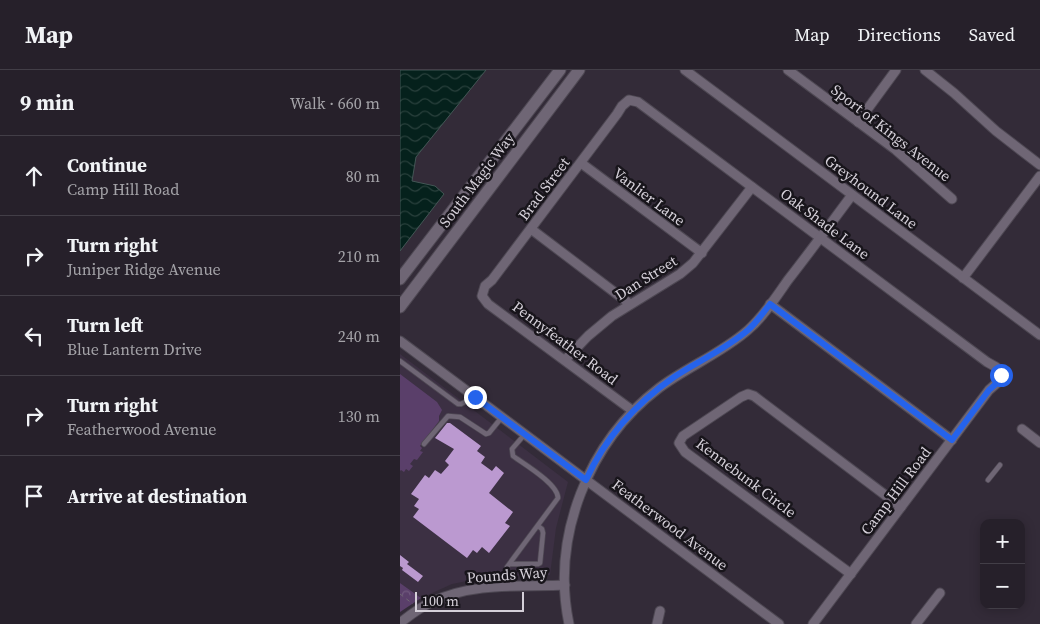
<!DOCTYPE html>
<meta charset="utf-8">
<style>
:root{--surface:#26202a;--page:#322d36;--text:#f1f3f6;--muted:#a4a3a8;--line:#423e47}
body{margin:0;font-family:"Source Serif 4",serif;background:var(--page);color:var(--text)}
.controls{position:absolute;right:15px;bottom:15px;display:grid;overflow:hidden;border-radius:10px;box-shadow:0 2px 12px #0003}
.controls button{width:45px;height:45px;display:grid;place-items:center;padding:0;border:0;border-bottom:1px solid var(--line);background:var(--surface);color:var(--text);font:25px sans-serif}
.scale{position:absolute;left:15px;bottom:12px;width:109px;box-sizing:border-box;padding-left:5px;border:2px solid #d5d0d9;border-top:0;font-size:14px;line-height:18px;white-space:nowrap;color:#d5d0d9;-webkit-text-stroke:4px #18151b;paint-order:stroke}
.stop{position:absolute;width:15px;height:15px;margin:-11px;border:4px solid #2563eb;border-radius:50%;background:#fff}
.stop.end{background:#2563eb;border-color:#fff;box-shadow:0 1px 5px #0008}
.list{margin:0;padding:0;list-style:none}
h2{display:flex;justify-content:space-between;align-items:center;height:65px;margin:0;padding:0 20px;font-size:21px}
h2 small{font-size:16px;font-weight:400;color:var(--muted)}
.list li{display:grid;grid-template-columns:32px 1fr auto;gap:15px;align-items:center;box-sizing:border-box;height:80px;padding:0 20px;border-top:1px solid var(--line)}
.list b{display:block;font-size:19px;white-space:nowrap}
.list p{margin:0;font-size:16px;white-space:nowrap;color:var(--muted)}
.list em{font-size:16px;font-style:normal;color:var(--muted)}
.icon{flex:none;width:28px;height:28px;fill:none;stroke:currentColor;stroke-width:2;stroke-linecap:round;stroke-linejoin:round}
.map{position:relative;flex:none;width:640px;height:554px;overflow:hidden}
header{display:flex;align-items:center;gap:30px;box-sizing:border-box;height:70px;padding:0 25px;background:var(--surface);border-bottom:1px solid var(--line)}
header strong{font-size:24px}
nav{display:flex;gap:28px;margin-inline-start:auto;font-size:18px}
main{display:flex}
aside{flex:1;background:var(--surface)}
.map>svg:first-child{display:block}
.built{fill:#3c3043}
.grass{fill:#5a3f6a}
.forest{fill:url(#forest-crowns)}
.water{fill:url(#water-waves);stroke:#435655}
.building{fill:#bb99d0}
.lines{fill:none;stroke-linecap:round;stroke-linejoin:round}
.service-casing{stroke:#4e4853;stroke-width:6}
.minor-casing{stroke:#4e4853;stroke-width:11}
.tertiary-casing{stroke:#4e4853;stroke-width:13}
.path{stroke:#6f6873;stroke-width:1;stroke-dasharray:4 4;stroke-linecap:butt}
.service{stroke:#6f6675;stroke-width:4.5}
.minor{stroke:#6f6675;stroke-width:9}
.tertiary{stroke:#6f6675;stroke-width:11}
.route{stroke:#2563eb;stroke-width:6}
.labels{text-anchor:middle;stroke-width:5;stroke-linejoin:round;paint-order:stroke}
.street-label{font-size:15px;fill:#d5d0d9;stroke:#18151b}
</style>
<header>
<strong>Map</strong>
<nav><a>Map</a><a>Directions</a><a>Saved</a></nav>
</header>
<main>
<aside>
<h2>9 min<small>Walk · 660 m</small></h2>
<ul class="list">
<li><svg class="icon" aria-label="ahead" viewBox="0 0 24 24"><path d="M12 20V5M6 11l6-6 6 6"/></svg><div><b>Continue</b><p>Camp Hill Road</p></div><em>80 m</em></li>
<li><svg class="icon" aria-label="right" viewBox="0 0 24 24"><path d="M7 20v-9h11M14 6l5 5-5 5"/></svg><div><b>Turn right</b><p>Juniper Ridge Avenue</p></div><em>210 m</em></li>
<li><svg class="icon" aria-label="left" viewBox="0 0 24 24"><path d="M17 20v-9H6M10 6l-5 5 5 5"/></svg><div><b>Turn left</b><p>Blue Lantern Drive</p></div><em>240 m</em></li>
<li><svg class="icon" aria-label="right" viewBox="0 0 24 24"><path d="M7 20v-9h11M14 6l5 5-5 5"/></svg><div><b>Turn right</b><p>Featherwood Avenue</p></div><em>130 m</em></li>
<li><svg class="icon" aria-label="arrive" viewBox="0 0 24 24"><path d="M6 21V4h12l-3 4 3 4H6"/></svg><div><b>Arrive at destination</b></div></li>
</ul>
</aside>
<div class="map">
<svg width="640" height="554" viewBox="0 0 640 554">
<defs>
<pattern id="forest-crowns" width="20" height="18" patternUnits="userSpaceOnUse" patternTransform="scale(1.25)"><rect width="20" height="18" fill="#5a3f6a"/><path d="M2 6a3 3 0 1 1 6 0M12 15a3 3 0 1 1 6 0" fill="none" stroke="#715a7f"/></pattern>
<pattern id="water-waves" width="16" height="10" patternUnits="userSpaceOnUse" patternTransform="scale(1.25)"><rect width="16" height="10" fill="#05211c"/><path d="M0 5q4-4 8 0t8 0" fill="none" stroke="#29403c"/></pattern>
</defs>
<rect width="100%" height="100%" fill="#332b38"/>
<polygon class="built" points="0,284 168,412 156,458 150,505 93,506 77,509 52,514 21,528 0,513"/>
<polygon class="grass" points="0,301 0,304 37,332 42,340 39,346 39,351 20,376 22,378 20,381 23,382 17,390 14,389 10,394 13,396 9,401 6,399 4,402 1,400 0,401"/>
<polygon class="forest" points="0,513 21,528 0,542"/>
<polygon class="water" points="0,0 86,0 16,87 12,111 35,116 44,124 0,181"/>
<g class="building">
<polygon points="47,353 50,353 81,376 77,381 85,387 81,393 92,401 96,396 104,403 89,423 113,442 105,453 110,456 89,483 82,477 77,483 73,480 67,488 13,447 19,439 14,436 19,429 11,424 25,405 29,408 35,400 41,404 49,395 45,391 54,379 35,368"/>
<polygon points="0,485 9,492 7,494 23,506 18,512 2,500 3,498 0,496"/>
</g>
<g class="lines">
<g class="service-casing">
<g id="service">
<polyline points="0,291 58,334 61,334 75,327"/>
<polyline points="24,374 48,346 60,347 86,364 89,363 102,347"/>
<polyline points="588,410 600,395"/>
<polyline points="110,494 138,494 140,493 143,463 142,459 138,456"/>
<path d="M108 517 107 497 158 428C158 414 124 394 113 386L112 379 125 364"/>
</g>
</g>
<g class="minor-casing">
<g id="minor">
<polyline points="285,0 640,265"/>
<polyline points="388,0 496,80 552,129"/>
<polyline points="525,0 554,23 596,61 640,95"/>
<polyline points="458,52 496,0"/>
<polyline points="181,93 302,183"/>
<polyline points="131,159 230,234"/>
<polyline points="563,208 640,106"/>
<polyline points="370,234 552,370"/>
<polyline points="0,271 379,554"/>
<polyline points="165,290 188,266 212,246 280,204 293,193 352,117"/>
<polyline points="233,341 88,234 82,226 85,216 92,210 217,44 222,36 229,30 238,32 587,292 596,297 601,305 597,313 589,320 413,554"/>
<polyline points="622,359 640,373"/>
<polyline points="451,504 285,382 279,373 283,366 341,327 348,324 354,326 501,437"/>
<path d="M0 553C10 545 20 537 32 532 73 512 120 517 165 515"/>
<path d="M169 554C151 467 188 372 259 318 287 297 322 283 348 260 364 246 376 227 388 210 410 182 431 153 452 125"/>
<polyline points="257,554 260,541"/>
<polyline points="516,554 540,523"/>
</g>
</g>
<g class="tertiary-casing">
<g id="tertiary">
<polyline points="0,209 160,0"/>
<polyline points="0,237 179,0"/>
</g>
</g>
<polyline class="path" points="0,524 13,534"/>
<use href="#service" class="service"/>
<use href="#minor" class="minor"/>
<use href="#tertiary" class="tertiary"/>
</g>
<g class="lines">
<path class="route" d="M75 327 186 410C205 368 235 334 274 307 298 291 326 279 348 260 356 253 363 243 370 234L552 370 589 320 597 313 601 305"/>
</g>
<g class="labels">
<g class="street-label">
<text transform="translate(491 63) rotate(38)" y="5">Sport of Kings Avenue</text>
<text transform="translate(77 110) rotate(-53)" y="5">South Magic Way</text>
<text transform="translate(144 119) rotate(-53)" y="5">Brad Street</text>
<text transform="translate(471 122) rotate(37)" y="5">Greyhound Lane</text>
<text transform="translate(249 127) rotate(37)" y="5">Vanlier Lane</text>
<text transform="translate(425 154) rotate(37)" y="5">Oak Shade Lane</text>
<text transform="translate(246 208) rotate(-32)" y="5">Dan Street</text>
<text transform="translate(165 273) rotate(37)" y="5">Pennyfeather Road</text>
<text transform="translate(346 408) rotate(37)" y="5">Kennebunk Circle</text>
<text transform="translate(496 421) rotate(-53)" y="5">Camp Hill Road</text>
<text transform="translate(270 455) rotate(37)" y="5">Featherwood Avenue</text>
<text transform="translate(107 505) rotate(-4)" y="5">Pounds Way</text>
</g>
</g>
</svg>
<div class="controls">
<button>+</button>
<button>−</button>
</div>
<div class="scale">100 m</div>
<div class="stop" style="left:601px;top:305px"></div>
<div class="stop end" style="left:75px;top:327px"></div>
</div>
</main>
